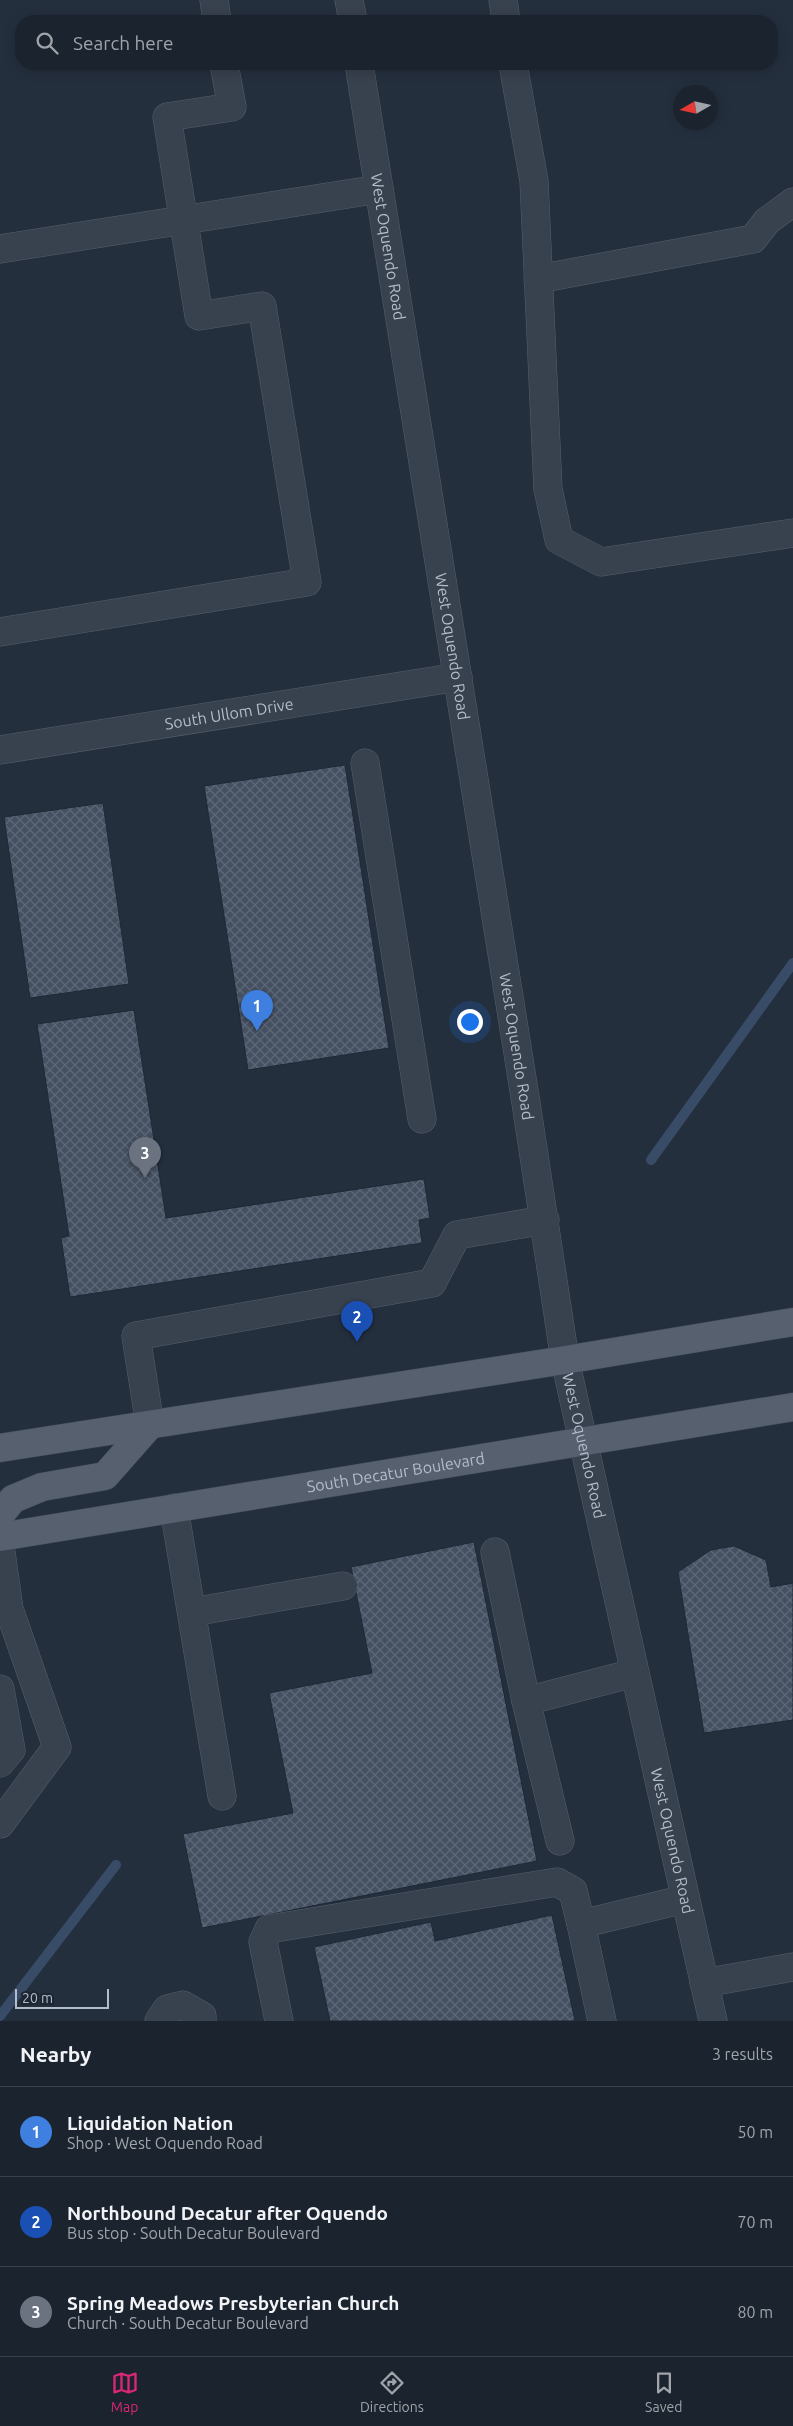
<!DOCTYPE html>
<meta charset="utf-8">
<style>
:root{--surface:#1b232e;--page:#242b36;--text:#f1f3f6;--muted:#a0a4aa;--line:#39404a;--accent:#db2777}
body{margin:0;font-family:Ubuntu,sans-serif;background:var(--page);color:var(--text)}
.compass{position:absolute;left:673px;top:85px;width:45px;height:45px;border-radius:50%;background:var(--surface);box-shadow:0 2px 12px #0003;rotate:261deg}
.scale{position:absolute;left:15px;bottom:12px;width:94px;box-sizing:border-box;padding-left:5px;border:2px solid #b4bcc9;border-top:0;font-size:14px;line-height:18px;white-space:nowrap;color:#b4bcc9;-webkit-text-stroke:4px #1d2633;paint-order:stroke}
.you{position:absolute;left:469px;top:1021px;width:18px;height:18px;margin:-12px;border:4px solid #fff;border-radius:50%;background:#1a73e8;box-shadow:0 0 0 8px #1a73e833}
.badge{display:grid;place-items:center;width:32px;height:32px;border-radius:50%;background:var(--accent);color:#fff;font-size:16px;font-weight:700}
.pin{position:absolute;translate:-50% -41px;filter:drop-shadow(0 1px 2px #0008)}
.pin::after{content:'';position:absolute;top:26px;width:18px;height:15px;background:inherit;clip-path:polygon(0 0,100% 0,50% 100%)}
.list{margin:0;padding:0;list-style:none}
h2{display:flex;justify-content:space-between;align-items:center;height:65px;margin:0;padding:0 20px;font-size:21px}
h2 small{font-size:16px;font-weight:400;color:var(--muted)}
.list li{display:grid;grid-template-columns:32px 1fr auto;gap:15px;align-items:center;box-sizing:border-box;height:90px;padding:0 20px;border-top:1px solid var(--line)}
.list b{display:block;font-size:19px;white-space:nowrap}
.list p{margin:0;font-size:16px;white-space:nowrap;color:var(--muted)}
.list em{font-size:16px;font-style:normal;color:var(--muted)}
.icon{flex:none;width:28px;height:28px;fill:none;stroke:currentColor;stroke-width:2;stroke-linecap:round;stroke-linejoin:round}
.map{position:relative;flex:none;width:793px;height:2021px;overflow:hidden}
.search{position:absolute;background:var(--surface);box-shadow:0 2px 12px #0003;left:15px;right:15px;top:15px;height:55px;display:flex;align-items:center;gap:12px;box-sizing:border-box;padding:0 18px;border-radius:20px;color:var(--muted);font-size:19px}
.sheet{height:335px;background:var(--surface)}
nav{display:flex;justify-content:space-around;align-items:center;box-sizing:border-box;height:70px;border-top:1px solid var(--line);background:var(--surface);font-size:14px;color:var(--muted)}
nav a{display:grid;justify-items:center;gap:2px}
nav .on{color:var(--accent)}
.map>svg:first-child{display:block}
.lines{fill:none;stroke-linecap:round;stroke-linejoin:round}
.stream{stroke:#394c67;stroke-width:10}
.building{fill:url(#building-cross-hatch);stroke:#1f2835}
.minor-casing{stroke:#565f6c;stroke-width:29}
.major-casing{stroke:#414a57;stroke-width:29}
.minor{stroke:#38414e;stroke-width:28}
.major{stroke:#56606e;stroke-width:28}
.labels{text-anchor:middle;stroke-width:4;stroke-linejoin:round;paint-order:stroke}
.street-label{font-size:16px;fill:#b4bcc9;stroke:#1d2633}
</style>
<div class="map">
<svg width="793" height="2021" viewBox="0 0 793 2021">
<defs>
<pattern id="building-cross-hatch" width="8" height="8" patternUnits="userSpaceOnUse" patternTransform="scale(1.25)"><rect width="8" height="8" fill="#455162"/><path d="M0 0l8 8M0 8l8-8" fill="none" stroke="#5d6877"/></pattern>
</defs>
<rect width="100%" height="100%" fill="#242f3e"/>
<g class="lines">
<g class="stream">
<polyline points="651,1160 793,963"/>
<polyline points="0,2016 116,1865"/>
</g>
</g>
<g class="building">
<polygon points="345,765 389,1048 248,1070 204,786"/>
<polygon points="103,803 129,984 30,998 4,817"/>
<polygon points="134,1010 166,1218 424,1179 430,1218 419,1220 422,1243 70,1297 61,1238 69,1236 37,1024"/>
<polygon points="474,1542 537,1861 202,1928 183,1834 293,1813 269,1693 372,1673 351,1567"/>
<polygon points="734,1546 766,1560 771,1587 793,1583 793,1720 704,1733 678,1572 711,1550"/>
<polygon points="552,1915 575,2021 330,2021 314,1947 431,1922 435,1941"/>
</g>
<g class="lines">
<g class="minor-casing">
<g id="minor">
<polyline points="214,0 217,21"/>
<polyline points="349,0 353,21"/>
<polyline points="503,0 506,21"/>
<path id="s1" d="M359 64 526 1103 565 1360 713 2021"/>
<polyline points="513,64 534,181 548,489 559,540 601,562 793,533"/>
<polyline points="0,249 379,189"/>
<polyline points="538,279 753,239 767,221 793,202"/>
<polyline points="0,632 307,582 262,306 199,316 167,117 232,107 224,64"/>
<path id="s2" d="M0 750 458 677"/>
<polyline points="365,763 422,1119"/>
<polyline points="150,1425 136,1336 432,1283 457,1235 545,1220"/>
<polyline points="174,1508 222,1796"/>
<polyline points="0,1545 9,1609 57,1747 0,1824"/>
<polyline points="495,1552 526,1701 560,1841"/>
<polyline points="192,1612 343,1586"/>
<polyline points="0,1689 11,1750 0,1763"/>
<polyline points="526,1701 634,1673"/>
<polyline points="704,1983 793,1967"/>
<polyline points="159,2021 167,2009 183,2005 202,2016 202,2021"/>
<polyline points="279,2021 263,1942 269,1929 557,1882 573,1891 581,1924"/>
<polyline points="602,2021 581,1924 685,1899"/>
</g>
</g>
<g class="major-casing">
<g id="major">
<polyline points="0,1448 565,1360 793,1322"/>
<polyline points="0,1515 13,1499 42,1487 105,1476 150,1425"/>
<path id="s3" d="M0 1537 793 1407"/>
</g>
</g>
<use href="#minor" class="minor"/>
<use href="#major" class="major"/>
</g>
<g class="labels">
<g class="street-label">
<text dy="6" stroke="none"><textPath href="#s1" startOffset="185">West Oquendo Road</textPath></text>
<text dy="6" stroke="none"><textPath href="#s1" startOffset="590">West Oquendo Road</textPath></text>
<text dy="6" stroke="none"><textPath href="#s2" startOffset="232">South Ullom Drive</textPath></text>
<text dy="6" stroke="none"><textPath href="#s1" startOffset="995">West Oquendo Road</textPath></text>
<text dy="6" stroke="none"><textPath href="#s1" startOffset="1400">West Oquendo Road</textPath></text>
<text dy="6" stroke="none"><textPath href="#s3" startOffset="401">South Decatur Boulevard</textPath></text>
<text dy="6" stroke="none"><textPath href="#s1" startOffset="1805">West Oquendo Road</textPath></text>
</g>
</g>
</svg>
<svg class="compass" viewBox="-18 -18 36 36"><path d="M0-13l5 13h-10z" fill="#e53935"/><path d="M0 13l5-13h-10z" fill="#a0a4aa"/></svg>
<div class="scale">20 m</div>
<div class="you"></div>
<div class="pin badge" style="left:257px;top:1031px;background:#3f7fe0">1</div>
<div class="pin badge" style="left:357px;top:1342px;background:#1a4fb4">2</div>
<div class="pin badge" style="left:145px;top:1178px;background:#6b7280">3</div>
<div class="search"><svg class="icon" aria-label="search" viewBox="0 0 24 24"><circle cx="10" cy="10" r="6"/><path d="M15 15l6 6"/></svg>Search here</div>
</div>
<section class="sheet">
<h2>Nearby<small>3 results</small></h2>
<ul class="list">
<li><span class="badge" style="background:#3f7fe0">1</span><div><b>Liquidation Nation</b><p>Shop · West Oquendo Road</p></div><em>50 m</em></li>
<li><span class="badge" style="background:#1a4fb4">2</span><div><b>Northbound Decatur after Oquendo</b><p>Bus stop · South Decatur Boulevard</p></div><em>70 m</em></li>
<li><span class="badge" style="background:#6b7280">3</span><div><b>Spring Meadows Presbyterian Church</b><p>Church · South Decatur Boulevard</p></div><em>80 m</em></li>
</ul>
</section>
<nav>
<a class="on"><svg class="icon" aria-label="map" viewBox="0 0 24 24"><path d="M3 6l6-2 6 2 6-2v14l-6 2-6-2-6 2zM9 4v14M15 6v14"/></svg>Map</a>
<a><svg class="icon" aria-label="directions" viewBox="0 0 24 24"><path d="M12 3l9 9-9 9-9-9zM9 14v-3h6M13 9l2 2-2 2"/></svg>Directions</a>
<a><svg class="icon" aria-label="saved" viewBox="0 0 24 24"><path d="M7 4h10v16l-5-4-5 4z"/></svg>Saved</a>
</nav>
